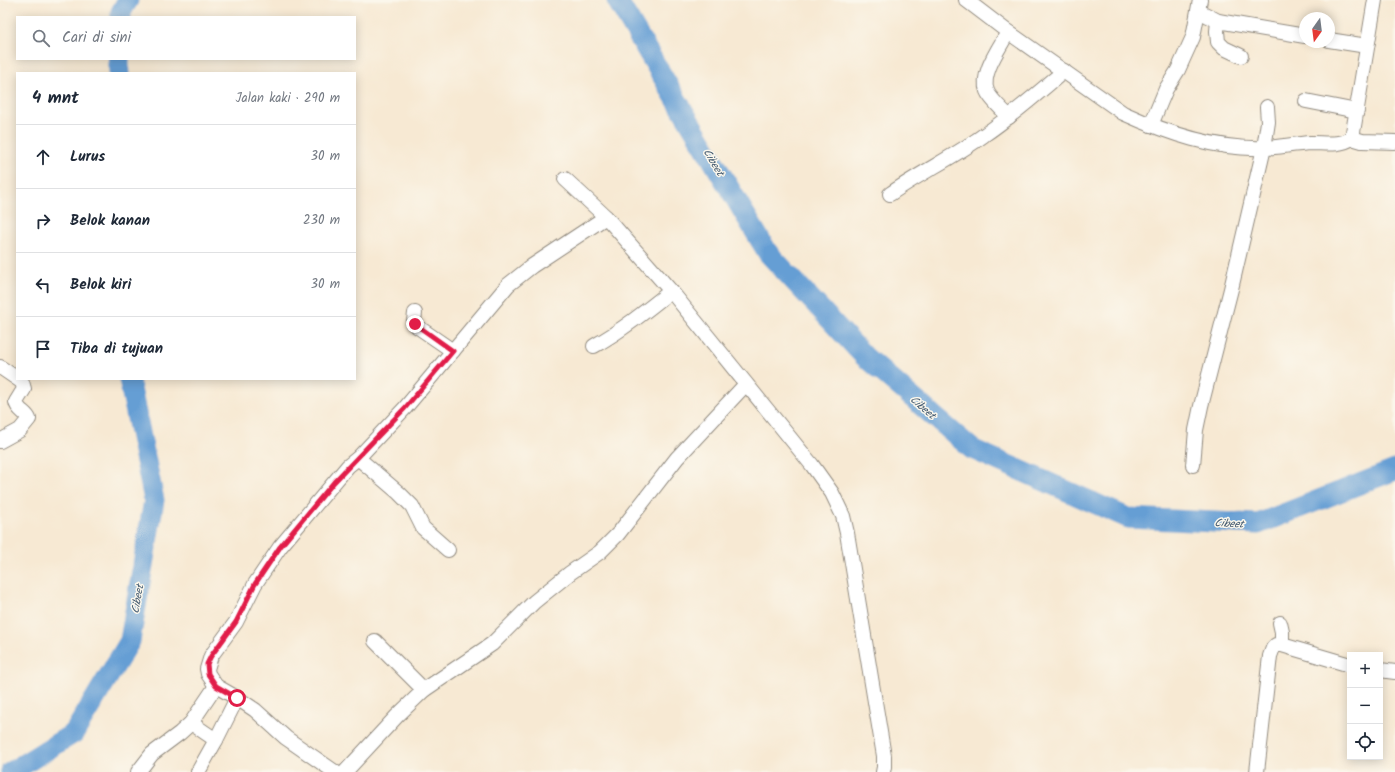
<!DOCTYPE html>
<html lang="id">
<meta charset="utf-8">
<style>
:root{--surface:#fff;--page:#f6f6f7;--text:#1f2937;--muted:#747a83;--line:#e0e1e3}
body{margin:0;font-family:Kalam,sans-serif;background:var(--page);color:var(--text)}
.controls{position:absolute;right:12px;bottom:12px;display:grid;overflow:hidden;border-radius:0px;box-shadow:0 2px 10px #0003}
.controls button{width:36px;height:36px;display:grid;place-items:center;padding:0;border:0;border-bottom:1px solid var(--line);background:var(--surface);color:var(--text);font:20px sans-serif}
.compass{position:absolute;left:1299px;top:12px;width:36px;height:36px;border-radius:50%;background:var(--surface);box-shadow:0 2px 10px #0003;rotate:194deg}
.stop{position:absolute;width:12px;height:12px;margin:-9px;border:3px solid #e11d48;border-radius:50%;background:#fff}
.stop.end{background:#e11d48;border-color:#fff;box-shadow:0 1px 4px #0008}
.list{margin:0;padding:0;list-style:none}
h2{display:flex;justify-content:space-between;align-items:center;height:52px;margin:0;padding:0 16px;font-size:17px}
h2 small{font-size:13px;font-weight:400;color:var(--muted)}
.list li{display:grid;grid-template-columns:26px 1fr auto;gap:12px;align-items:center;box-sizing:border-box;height:64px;padding:0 16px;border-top:1px solid var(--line)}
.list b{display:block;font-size:15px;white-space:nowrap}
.list em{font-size:13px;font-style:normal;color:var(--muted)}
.icon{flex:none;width:22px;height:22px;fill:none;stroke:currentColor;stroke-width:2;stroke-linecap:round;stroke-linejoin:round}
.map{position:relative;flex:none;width:1395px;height:772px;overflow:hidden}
.search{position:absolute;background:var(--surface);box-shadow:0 2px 10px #0003;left:16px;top:16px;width:340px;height:44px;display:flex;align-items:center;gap:10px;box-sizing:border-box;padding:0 14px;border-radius:0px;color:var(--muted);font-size:15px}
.panel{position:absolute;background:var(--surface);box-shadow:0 2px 10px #0003;left:16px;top:72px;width:340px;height:308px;border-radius:0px}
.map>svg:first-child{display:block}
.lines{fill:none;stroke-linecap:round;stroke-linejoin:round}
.river{stroke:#659ed4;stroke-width:21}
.minor-casing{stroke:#918a7f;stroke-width:16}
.minor{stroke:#fff;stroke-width:14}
.route{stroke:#e11d48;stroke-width:5}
.labels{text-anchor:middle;stroke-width:3;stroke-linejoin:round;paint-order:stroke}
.water-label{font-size:11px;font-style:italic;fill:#42596f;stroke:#fbf7ec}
</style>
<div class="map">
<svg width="1395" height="772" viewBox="0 0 1395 772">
<rect width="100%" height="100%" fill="#fbf7ec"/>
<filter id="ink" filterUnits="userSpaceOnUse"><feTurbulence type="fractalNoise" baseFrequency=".025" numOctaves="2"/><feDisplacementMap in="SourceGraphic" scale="8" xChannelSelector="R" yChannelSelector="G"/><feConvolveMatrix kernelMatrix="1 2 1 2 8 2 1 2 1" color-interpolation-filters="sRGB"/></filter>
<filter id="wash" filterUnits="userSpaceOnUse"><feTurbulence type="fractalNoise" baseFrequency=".012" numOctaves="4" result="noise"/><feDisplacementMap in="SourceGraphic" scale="16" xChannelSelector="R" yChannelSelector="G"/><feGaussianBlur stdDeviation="0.9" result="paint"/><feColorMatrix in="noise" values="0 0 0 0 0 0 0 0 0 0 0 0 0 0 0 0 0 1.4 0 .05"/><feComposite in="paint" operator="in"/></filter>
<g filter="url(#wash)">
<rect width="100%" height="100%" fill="#f7e9d3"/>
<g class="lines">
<g class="river">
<polyline points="617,0 768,253 865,357 972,449 1128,518 1258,524 1395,470"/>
<polyline points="121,17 121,12 128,0"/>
<polyline points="119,73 119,59"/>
<polyline points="11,772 74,733 130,641 154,500 129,379"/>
</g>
</g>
</g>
<g filter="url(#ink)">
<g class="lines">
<g class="minor-casing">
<g id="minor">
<path d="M966 0 1008 32 1123 113C1167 133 1216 150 1265 148 1280 147 1295 144 1311 143 1325 143 1340 146 1352 138L1375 0"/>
<polyline points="1199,11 1218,21 1305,36"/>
<polyline points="1218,21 1217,31 1218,42 1224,48 1241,56"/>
<path d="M1008 32C1000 47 980 74 987 91 990 99 1003 110 1009 117"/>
<polyline points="1329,40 1367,46"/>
<polyline points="1306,101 1357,111"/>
<polyline points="1151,125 1166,89 1178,70 1193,37 1200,0"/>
<polyline points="1352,138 1362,141 1395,142"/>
<polyline points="565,179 606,217 671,291 812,465 832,493 843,516 847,533 884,756 884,767 883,772"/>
<path d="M890 194C920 173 954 157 984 135 1012 116 1038 93 1064 71"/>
<polyline points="415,313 414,321 418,327 453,351"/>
<path d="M594 346C621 331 646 311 671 291"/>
<path d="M0 367 22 382 24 389 16 402C17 410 27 413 29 419L20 430 0 441"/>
<polyline points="358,458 399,493 412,506 423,528 448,550"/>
<polyline points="1193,465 1196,430 1201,406 1231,289 1264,148 1268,122 1267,107"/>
<polyline points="1280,623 1282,632 1282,645"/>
<polyline points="375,641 424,690"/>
<polyline points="1380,670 1395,672"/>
<polyline points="191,723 216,740 198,772"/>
<polyline points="216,740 237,698"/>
<polyline points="138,772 152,754 180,733 191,723 216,686"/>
<polyline points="335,772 286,738 255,710 237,698 216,686 208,674 207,669 211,656 236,622 255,584 280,547 348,466 358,458 405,408 508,285 532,266 606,217"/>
<polyline points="345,772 397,716 424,690 492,644 534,602 570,573 600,552 618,534 677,458 746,384"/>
<polyline points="1257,772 1270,656 1273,648 1276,645 1282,645 1350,665"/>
</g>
</g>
<use href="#minor" class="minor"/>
</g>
</g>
<g class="lines" filter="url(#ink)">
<polyline class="route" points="237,698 216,686 208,674 207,664 211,656 236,622 255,584 280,547 334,482 405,408 453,351 415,324"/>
</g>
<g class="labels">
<g class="water-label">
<text transform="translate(714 162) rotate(59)" y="4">Cibeet</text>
<text transform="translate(923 407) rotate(41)" y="4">Cibeet</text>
<text transform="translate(1229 523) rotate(3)" y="4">Cibeet</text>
<text transform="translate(137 599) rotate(-80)" y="4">Cibeet</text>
</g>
</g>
</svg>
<div class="controls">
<button>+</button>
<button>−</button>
<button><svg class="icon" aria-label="locate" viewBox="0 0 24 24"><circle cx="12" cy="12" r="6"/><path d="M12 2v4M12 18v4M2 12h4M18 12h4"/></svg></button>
</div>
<svg class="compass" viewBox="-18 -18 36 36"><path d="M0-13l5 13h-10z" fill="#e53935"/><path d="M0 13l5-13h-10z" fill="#747a83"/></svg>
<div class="stop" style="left:237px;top:698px"></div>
<div class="stop end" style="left:415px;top:324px"></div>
<div class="search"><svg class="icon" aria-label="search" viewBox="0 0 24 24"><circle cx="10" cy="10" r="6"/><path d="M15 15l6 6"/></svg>Cari di sini</div>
<section class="panel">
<h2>4 mnt<small>Jalan kaki · 290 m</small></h2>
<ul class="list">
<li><svg class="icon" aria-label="ahead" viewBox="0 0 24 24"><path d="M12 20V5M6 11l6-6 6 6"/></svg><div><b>Lurus</b></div><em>30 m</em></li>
<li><svg class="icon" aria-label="right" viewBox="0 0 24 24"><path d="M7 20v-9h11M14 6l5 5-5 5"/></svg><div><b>Belok kanan</b></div><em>230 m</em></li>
<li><svg class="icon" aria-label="left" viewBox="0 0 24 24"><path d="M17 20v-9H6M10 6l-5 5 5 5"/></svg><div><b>Belok kiri</b></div><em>30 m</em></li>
<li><svg class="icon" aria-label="arrive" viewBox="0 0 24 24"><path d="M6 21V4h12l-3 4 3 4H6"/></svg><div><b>Tiba di tujuan</b></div></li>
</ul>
</section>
</div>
